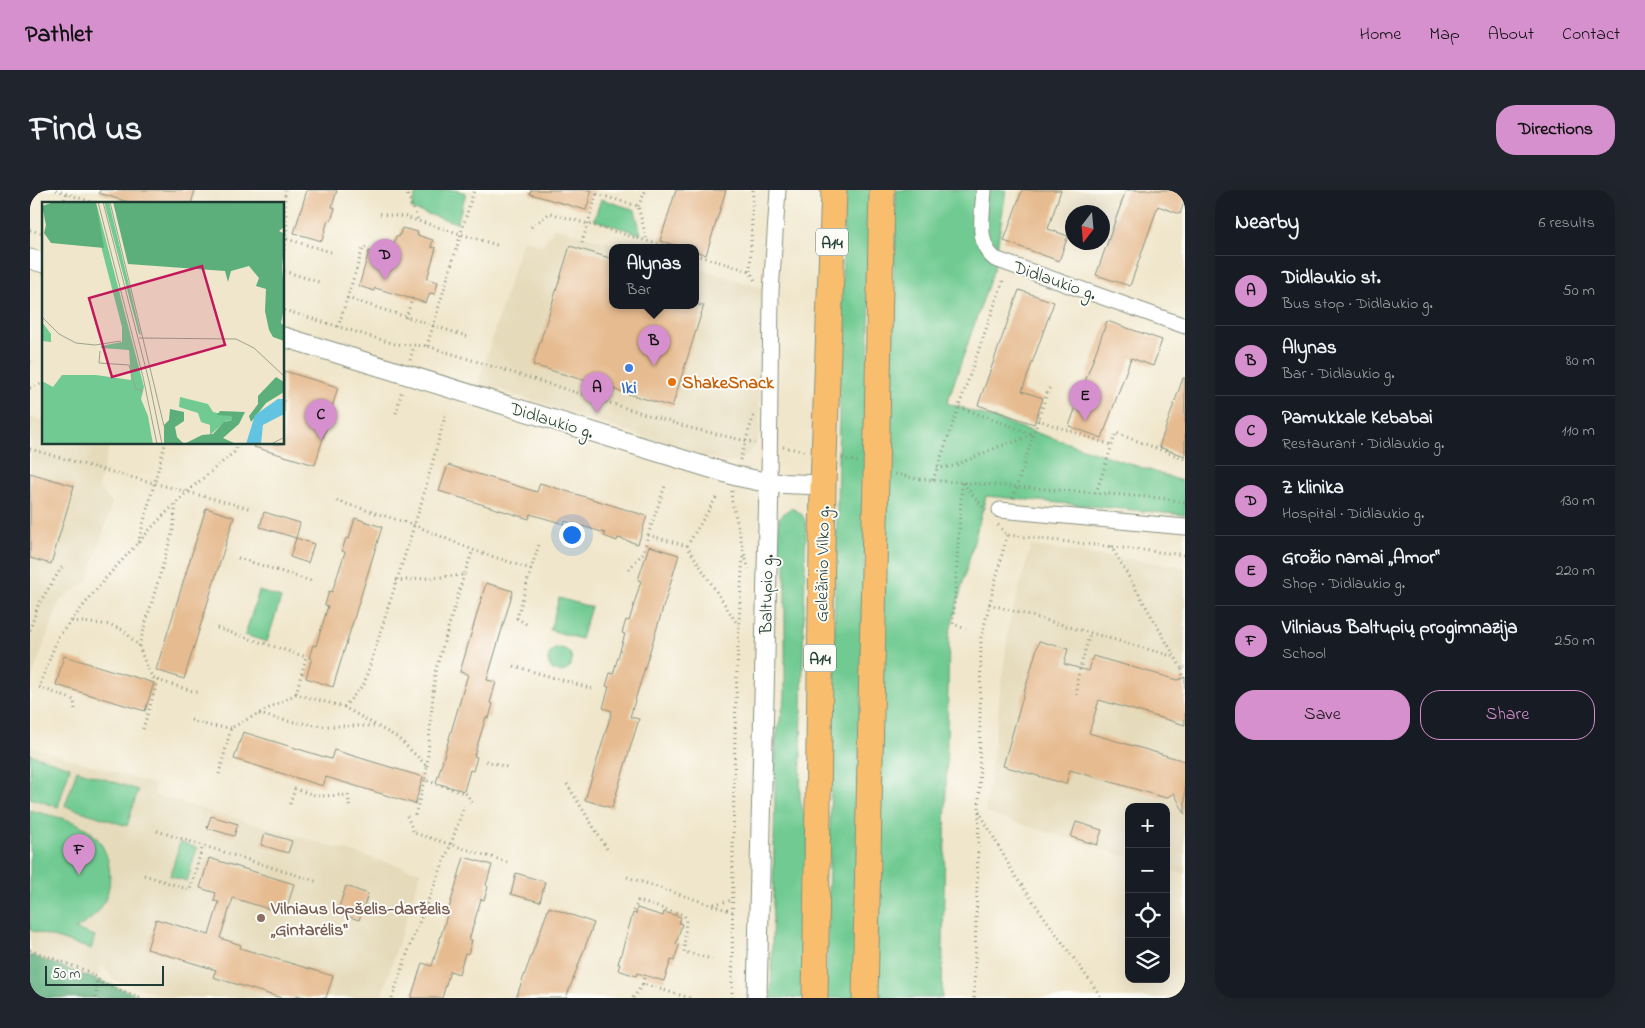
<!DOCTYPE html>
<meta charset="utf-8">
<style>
:root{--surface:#171b24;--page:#20242c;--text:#f1f3f6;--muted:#9ea1a6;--line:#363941;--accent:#d690ce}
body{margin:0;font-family:"Indie Flower",sans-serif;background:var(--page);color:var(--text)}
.controls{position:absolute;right:15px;bottom:15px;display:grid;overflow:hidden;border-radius:10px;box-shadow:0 5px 20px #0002}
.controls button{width:45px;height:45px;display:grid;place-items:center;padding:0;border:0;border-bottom:1px solid var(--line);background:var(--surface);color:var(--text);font:25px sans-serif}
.compass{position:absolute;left:1035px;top:15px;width:45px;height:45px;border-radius:50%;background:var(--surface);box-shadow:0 5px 20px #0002;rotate:196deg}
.scale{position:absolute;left:15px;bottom:12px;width:119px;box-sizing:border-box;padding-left:5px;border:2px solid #1f3d34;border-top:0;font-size:14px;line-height:18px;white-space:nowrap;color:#1f3d34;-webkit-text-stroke:4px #fdfcf7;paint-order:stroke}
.you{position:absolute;left:541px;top:344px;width:18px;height:18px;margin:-12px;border:4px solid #fff;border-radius:50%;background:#1a73e8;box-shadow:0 0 0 8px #1a73e833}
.badge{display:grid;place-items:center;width:32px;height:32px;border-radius:50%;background:var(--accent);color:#111;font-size:16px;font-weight:700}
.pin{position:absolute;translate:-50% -41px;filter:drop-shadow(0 1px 2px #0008)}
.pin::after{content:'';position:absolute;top:26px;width:18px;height:15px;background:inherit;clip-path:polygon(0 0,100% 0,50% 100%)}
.popup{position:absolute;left:579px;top:54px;width:90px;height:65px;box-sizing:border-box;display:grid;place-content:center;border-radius:10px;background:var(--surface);filter:drop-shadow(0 1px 4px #0005);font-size:16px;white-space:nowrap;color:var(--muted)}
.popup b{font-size:19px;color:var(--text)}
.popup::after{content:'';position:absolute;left:50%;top:100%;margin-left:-10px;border:10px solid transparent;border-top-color:var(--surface)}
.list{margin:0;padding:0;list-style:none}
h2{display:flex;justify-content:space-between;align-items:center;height:65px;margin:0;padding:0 20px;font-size:21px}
h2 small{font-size:16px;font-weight:400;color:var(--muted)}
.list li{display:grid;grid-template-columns:32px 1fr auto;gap:15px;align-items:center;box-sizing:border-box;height:70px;padding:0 20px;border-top:1px solid var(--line)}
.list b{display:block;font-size:19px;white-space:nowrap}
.list p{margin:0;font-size:16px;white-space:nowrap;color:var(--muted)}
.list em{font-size:16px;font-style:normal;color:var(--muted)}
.actions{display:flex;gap:10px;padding:15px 20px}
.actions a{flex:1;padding:11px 0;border:1px solid var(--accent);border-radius:20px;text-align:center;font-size:18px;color:var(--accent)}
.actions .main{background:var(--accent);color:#111}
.icon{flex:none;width:28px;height:28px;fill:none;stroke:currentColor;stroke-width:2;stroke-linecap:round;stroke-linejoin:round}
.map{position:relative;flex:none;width:1155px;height:808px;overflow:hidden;border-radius:20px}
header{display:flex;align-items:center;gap:30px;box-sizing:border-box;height:70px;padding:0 25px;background:var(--accent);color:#111}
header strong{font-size:24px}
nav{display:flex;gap:28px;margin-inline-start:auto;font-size:18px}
.intro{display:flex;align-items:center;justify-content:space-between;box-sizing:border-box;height:120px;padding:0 30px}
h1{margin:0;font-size:35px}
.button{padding:12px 22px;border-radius:20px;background:var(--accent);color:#111;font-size:18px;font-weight:700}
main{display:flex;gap:30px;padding:0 30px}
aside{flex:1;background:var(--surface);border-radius:20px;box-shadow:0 5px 20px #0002}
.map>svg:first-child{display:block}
.built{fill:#e5daba}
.green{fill:#70ca91;stroke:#488462}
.forest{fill:#5cae7b;stroke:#3e7658}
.building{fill:#e6bb90}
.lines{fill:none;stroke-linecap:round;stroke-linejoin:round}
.minor-casing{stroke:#889280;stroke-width:17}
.tertiary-casing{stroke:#889280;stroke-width:21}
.trunk-casing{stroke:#889280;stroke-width:27}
.path{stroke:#889280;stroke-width:3;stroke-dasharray:1 4;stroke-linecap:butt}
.minor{stroke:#fff;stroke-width:15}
.tertiary{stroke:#fff;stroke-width:19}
.trunk{stroke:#f9be6d;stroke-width:25}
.shop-dot{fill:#3f7fe0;stroke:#fdfcf7;stroke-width:2}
.food-dot{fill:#e8710a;stroke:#fdfcf7;stroke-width:2}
.education-dot{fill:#8d6e63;stroke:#fdfcf7;stroke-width:2}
.labels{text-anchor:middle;stroke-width:4;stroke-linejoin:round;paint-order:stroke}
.shield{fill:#fdfcf7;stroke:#62766e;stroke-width:1}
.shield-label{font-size:16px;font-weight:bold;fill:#1f3d34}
.street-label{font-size:18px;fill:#1f3d34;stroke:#fdfcf7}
.food-label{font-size:18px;font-weight:bold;fill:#c56008;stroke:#fdfcf7;text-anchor:start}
.shop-label{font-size:18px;font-weight:bold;fill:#366cbe;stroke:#fdfcf7}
.education-label{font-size:18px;font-weight:bold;fill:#785e54;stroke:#fdfcf7;text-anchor:start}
.inset-road{fill:none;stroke:#9ca28f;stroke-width:1}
.view{fill:#c2185b;fill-opacity:0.15;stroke:#c2185b;stroke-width:2.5}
.inset-edge{fill:none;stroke:#1f3d34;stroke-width:2.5}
</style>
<header>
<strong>Pathlet</strong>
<nav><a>Home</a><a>Map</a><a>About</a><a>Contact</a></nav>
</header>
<div class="intro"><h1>Find us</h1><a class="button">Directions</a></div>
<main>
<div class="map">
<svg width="1155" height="808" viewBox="0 0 1155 808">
<rect width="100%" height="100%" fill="#fdfcf7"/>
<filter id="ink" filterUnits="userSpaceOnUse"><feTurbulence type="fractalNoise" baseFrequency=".02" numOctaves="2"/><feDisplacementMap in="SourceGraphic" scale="10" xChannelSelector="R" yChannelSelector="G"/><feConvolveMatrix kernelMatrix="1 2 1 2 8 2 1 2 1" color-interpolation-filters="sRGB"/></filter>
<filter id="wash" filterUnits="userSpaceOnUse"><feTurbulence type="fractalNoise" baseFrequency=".0096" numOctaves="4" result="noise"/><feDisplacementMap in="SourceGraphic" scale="20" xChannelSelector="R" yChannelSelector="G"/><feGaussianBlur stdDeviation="1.12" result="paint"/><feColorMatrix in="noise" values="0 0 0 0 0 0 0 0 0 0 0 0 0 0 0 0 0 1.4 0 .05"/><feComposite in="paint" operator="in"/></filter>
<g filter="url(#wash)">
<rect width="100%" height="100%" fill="#f0e6cb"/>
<g class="built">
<polygon points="525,38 594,57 583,57 583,115 665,115 665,78 733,98 729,246 727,254 716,267 708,271 695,273 448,193 493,49 512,55"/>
<polygon points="0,227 14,231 14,254 80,254 68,296 82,313 58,390 30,411 0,493"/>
<polygon points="1001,356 1155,377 1155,684 1136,679 1136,617 1099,617 1099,667 955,623 979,434"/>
<polygon points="0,556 125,595 124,605 391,682 351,808 140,808 84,790 72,775 67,790 0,765"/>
</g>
<g class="green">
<polygon points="387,0 426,0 436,3 427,33 381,19"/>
<polygon points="814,0 842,0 825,808 796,808"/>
<polygon points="866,0 976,0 964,78 917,213 1155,292 1155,325 956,306 919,445 912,808 845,808 853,424"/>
<polygon points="571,9 605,20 611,44 564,30"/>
<path d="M761 318C771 322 774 325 776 335L770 608 778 642 774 808H741L746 547 755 508V371L748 362 749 328 754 323Z"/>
<polygon points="229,401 251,408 237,452 215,445"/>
<polygon points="529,408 561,417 551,449 520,440"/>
<circle cx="530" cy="470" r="12"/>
<polygon points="0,564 40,577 28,617 0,608"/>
<polygon points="47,580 108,600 97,636 35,616"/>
<path d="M0 620C16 625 38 628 52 636 79 650 87 688 73 714 67 726 56 733 45 739L65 746 61 759 0 740Z"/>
<polygon points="150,652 167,658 157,691 140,686"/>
</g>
<polygon class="forest" points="0,765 116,808 0,808"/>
<g id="blocks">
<g class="building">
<polygon points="70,0 165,0 161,14 104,14 69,3"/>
<polygon points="277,0 307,0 302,17 305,18 301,31 298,30 292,51 264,43"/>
<polygon points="501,0 562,0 556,20 500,4"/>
<polygon points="646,0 696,0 676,65 665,61 665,57 652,57 630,51"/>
<polygon points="992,0 1031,0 1018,39 1038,46 1029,71 974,51"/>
<polygon points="1096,0 1155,0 1155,9 1150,24 1128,16 1100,96 1066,85"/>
<polygon points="372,38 388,42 387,45 403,50 401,57 406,58 397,89 408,92 405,104 400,103 396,113 345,98 344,101 329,96 339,61 360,68 366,46 369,47"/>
<polygon points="540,56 583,69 583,115 674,115 642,217 503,175"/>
<polygon points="989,100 1024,112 992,201 1013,208 1004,234 948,215"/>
<polygon points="1077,131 1132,150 1123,176 1101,168 1072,248 1039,236"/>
<polygon points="254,181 308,197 285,275 224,257 225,254 254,254"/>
<polygon points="1153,188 1155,188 1155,266 1129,257"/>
<polygon points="418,275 507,302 510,293 617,326 608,354 588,348 587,351 574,346 575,343 535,331 534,334 500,324 499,329 409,301"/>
<polygon points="0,283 44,296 21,374 0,368"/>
<polygon points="176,318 204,327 154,489 126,480"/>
<polygon points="234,322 270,333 266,348 230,337"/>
<polygon points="325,328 352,337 303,497 276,488 282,468 279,468 283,455 286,456 298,416 295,415 299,401 302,402 315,362 312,361 316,348 319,349"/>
<polygon points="266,348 284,354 278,373 260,367"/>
<polygon points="619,356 649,365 600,527 609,529 582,618 555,610 582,521 573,518 579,497 576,496 580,483 583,484 595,444 592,443 596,430 599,431 611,391 608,390"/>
<polygon points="456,393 483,401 457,490 466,492 460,513 463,514 459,528 456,527 444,566 447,567 443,581 440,580 434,601 406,593 438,484 430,482"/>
<polygon points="1009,451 1038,459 1034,474 1059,481 1063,466 1148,490 1155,487 1155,535 1069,510 1059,543 1155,571 1155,624 1144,603 1136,608 1040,580 1036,594 973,576"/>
<polygon points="34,466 124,493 115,521 26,495"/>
<polygon points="213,542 301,569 304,560 393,587 385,614 296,587 293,596 204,569"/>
<polygon points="181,626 208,634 204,646 177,638"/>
<polygon points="1046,632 1072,640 1067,655 1041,647"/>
<polygon points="235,643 262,651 258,663 231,655"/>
<polygon points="434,667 462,675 456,695 458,697 454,710 451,709 439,750 442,750 438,764 435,763 429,784 420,781 412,808 381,808 392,773 402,776"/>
<polygon points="179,668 264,694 255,724 203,708 190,748 211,755 210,758 303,786 296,808 278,808 267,805 266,808 251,808 183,787 186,780 117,759 126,729 179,745 189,712 184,711 186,703 170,698"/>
<polygon points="486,683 515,692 510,712 481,704"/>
<polygon points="316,696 338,704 329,730 307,723"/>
<polygon points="519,717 564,733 536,808 486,808"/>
<polygon points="607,718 633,726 634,722 651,727 649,733 652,734 646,754 649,755 644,771 641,770 634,791 607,783 606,786 588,780 590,774 588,774 603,723 606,724"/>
</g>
</g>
</g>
<g filter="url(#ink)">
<use href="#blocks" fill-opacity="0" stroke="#889280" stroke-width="1"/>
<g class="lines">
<g class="minor-casing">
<g id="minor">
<path d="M954 0C953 23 945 53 965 69L1155 136"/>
<polyline points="739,293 741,102 748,0"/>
<polyline points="970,320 1155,337"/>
</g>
</g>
<g class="tertiary-casing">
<g id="tertiary">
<polyline points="0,69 14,73"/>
<polyline points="254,147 706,286 739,293 793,295"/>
<polyline points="727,808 739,293"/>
</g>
</g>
<g class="trunk-casing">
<g id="trunk">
<polyline points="785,808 793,295 804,0"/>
<polyline points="835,808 852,0"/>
</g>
</g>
<g class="path">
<polyline points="26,0 67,14"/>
<polyline points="377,0 378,6 389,32"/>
<polyline points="723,0 720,81 726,93"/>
<polyline points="567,4 608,16 617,51"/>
<polyline points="33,14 38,0"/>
<polyline points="608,16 616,0"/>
<polyline points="350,24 375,27 470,56"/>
<polyline points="501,37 520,23 638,57"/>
<polyline points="0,40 14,44"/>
<polyline points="257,49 301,62"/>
<polyline points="552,53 568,0"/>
<path d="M254 60C260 39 254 21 255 0"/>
<polyline points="665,65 720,81"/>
<polyline points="254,81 292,93"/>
<polyline points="317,108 439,147"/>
<polyline points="254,120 365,154 397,156 660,238 725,253"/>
<polyline points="376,128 383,106"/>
<polyline points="308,137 333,58 340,56"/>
<polyline points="397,156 444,0"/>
<polyline points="380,170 384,156"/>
<polyline points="0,172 5,173"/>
<polyline points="0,198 14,193"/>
<polyline points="929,217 1002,244"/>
<polyline points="366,223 372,200"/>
<polyline points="1008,230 1081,255"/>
<polyline points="753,257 774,261"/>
<polyline points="0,259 63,277 222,319"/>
<polyline points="812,268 828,272"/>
<polyline points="710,270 724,224"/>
<polyline points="907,278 924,276 968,257 990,250 1002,244"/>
<polyline points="865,284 888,289 1130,308 1155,312"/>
<polyline points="903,290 974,88"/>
<polyline points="932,293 923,434 936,439"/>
<polyline points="933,293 956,321"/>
<path d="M702 301C700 311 704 318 706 328 710 345 713 362 719 379"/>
<polyline points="1066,303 1086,243 1155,269"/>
<polyline points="686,308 657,356 708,435"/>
<polyline points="983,308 1018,200 1022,195"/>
<polyline points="307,311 384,335 443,360"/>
<polyline points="968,335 977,345 1155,365"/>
<polyline points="618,345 636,293"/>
<polyline points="108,353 135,254"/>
<polyline points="1081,356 1152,479 1155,477"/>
<polyline points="208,368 284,392"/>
<polyline points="599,379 613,363 618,345 657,356"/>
<polyline points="366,391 434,385 443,360 501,379 510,352"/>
<polyline points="959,414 1145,467"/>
<polyline points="42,431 81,435 93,440 109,456 118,480 124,489 169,503"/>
<polyline points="496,434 487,428 501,379"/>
<polyline points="187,438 276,467 266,504"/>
<polyline points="0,440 8,415 34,374"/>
<polyline points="109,456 143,340 146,313"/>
<polyline points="484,476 563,499"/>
<polyline points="1152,479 1153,487"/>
<polyline points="1047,505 1047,490 1060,443"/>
<polyline points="314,517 334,494 391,314 416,223"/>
<polyline points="45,519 44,510 9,497 28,447 75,389 125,334 158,301 204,262 208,254"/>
<polyline points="229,524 257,531 293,536 344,536"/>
<polyline points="161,530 180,536 201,538"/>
<polyline points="113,539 128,490"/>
<polyline points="456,571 480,578"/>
<polyline points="397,576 405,482 434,385"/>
<polyline points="189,584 201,538 266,504 314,517 368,548 397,576 395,590 437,604 442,614"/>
<polyline points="537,594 577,659"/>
<polyline points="260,614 265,599 288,606 318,605 320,620"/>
<polyline points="949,621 985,686 1072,808"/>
<polyline points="385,625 395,590"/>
<polyline points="377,626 384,643 477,672"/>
<polyline points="127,641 288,692"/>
<polyline points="114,685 160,700 173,655"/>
<polyline points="597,687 703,722"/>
<polyline points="684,714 703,710"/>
<polyline points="604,721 608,711 654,725 656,729 654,762 682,769"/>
<polyline points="0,760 60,782 74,795 112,808"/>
<polyline points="613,794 614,785"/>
<polyline points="66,808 67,790"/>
<polyline points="362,808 382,750 421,654 434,616"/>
<polyline points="603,808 613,794 660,808"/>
<path d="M702 808C703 661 703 513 713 366"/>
<polyline points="944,808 949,621 951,448 977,345"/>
</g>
<use href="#minor" class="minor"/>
<use href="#tertiary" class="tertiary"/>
<use href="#trunk" class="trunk"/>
</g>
</g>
<circle class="shop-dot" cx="599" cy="178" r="5"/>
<circle class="food-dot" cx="642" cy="192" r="5"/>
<circle class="education-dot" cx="231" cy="728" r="5"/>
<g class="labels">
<g class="shield">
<rect x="786" y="38.5" width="32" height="27" rx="4"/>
<rect x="774" y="454.5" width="32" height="27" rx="4"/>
</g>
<g class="shield-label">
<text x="802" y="58">A14</text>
<text x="790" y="474">A14</text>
</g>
<g class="street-label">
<text transform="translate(1025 90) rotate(19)" y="6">Didlaukio g.</text>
<text transform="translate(522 230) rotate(17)" y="6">Didlaukio g.</text>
<text transform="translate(792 374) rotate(-89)" y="6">Geležinio Vilko g.</text>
<text transform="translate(736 404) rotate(-89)" y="6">Baltupio g.</text>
</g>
<g class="food-label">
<text x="652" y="198">ShakeSnack</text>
</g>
<g class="shop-label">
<text x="599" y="203">Iki</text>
</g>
<g class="education-label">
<text x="241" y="724">Vilniaus lopšelis-darželis<tspan x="241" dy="21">„Gintarėlis“</tspan></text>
</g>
</g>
<g transform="translate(12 12)">
<rect width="242" height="242" fill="#f0e6cb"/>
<path d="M54 0 102 185 99 197 106 214 111 242H0V179L11 185 20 173H54L89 178 87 148 59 146V144L80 140V125L60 48ZM62 0H67L99 133 97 132ZM0 120 9 132V140L0 139ZM138 195 166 202 171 210 189 214 190 218 184 219 168 233V223L159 220 156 211 137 205Z" fill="#70ca91"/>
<path d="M12 0H54L62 46 9 41 2 31 4 23 0 4ZM71 0H242V25L237 29 243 32 240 65 243 101 239 121 242 124V139L231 135 227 128 223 109 224 87 214 84 217 76 207 64 189 69 186 80 183 69 86 62ZM234 175 242 180V190L224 201 209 220 207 214 216 202V194ZM128 207 142 210V219L133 225 135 235 142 242 160 233 171 232 182 220 190 218 189 214 175 213 178 209 203 210 197 222 181 236 194 242H122V223L127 218Z" fill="#5cae7b"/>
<path d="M236 197H242V212L221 223 219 242H204L213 213Z" fill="#62c4e0"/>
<path class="inset-road" d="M56 0 101 175 115 242M61 0 107 179 120 242M68 0 122 224M0 115 17 132 34 141 53 143 79 139M97 136 194 137 212 146 243 175M58 149 57 161 87 163 94 187 101 189M229 242 243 235"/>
<path class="view" d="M160 64 183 143 70 175 47 96Z"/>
<rect width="242" height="242" class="inset-edge"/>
</g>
</svg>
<div class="controls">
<button>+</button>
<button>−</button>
<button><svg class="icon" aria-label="locate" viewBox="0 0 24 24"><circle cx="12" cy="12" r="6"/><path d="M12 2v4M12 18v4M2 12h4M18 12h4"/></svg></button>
<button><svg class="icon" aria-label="layers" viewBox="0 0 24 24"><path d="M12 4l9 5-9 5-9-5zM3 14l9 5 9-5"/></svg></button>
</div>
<svg class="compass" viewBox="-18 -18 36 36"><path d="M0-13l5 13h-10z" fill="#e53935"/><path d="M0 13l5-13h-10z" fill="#9ea1a6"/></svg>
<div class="scale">50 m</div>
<div class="you"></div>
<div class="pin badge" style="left:567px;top:223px">A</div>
<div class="pin badge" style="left:624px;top:176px">B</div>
<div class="popup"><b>Alynas</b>Bar</div>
<div class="pin badge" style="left:291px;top:250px">C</div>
<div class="pin badge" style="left:355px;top:90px">D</div>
<div class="pin badge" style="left:1055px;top:231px">E</div>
<div class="pin badge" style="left:49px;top:685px">F</div>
</div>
<aside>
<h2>Nearby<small>6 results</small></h2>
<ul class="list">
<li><span class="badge">A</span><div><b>Didlaukio st.</b><p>Bus stop · Didlaukio g.</p></div><em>50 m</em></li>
<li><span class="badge">B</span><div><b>Alynas</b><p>Bar · Didlaukio g.</p></div><em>80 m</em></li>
<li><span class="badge">C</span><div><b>Pamukkale Kebabai</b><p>Restaurant · Didlaukio g.</p></div><em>110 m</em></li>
<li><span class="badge">D</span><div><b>Z klinika</b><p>Hospital · Didlaukio g.</p></div><em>130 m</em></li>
<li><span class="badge">E</span><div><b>Grožio namai „Amor“</b><p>Shop · Didlaukio g.</p></div><em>220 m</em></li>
<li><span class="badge">F</span><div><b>Vilniaus Baltupių progimnazija</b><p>School</p></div><em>250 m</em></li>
</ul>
<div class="actions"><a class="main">Save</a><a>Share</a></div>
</aside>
</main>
